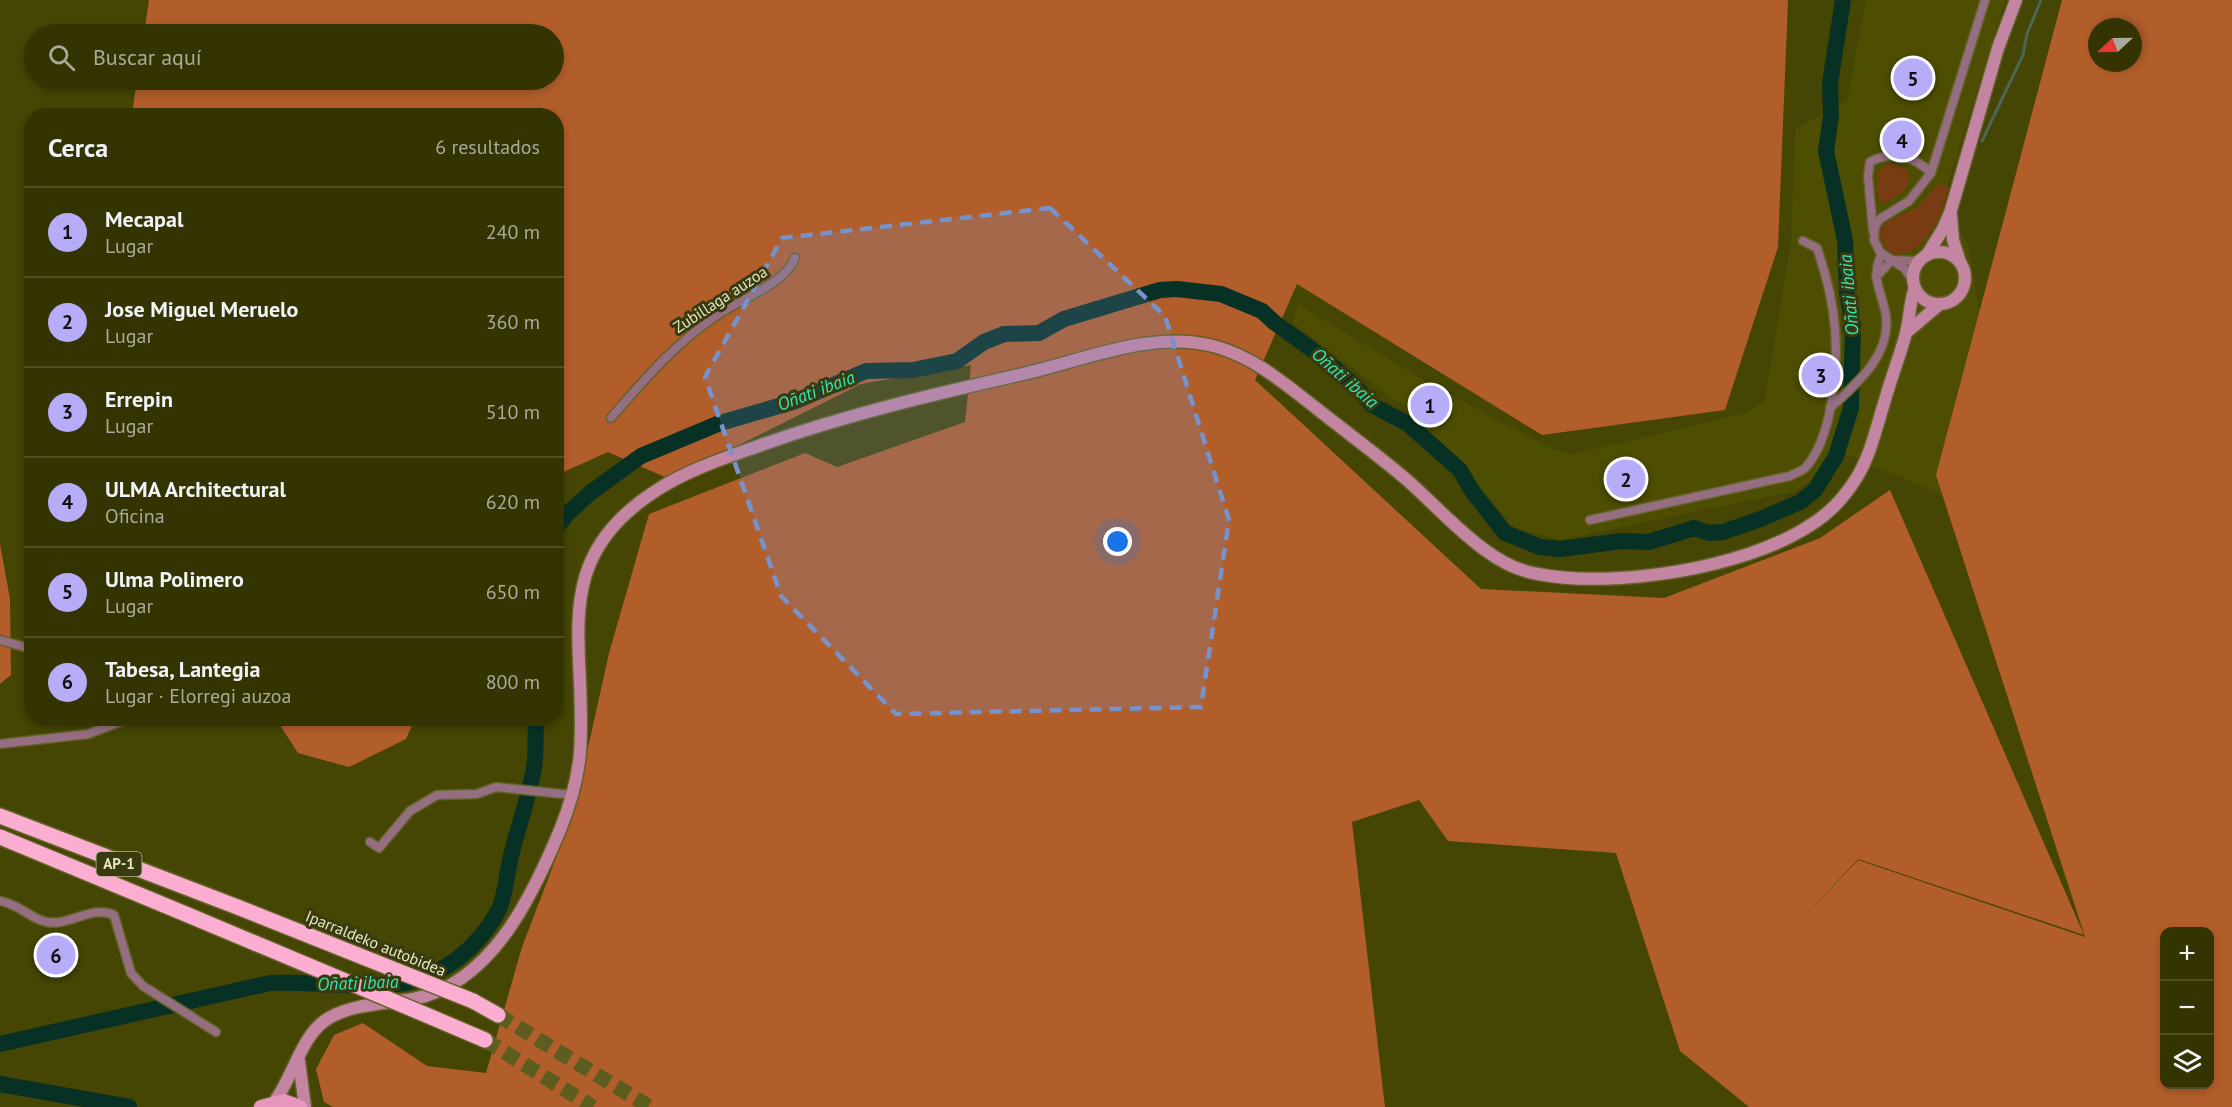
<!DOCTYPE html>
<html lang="es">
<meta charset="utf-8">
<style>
:root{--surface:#343403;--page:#3c3c0d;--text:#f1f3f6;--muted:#a9aa9a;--line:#4e4f25;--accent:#b6acf8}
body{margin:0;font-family:"PT Sans",sans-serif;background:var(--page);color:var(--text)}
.controls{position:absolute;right:18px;bottom:18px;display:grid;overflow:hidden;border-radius:12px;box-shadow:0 3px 9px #0003}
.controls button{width:54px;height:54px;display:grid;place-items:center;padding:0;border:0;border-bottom:2px solid var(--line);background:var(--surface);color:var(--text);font:30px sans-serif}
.compass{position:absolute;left:2088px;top:18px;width:54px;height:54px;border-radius:50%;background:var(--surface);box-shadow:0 3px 9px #0003;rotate:248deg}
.you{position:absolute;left:1118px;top:542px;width:21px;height:21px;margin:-15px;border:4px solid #fff;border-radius:50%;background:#1a73e8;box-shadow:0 0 0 9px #1a73e833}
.badge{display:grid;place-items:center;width:39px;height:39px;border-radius:50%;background:var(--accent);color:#111;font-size:20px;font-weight:700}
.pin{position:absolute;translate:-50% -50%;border:3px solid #fff;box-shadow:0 2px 6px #0006}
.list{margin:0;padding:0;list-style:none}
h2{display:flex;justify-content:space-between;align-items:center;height:78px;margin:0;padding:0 24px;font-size:26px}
h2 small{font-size:20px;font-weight:400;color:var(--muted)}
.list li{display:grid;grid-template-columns:39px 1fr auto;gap:18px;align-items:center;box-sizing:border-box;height:90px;padding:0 24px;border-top:2px solid var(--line)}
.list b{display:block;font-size:22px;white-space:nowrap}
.list p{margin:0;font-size:20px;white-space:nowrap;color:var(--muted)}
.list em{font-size:20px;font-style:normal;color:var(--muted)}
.icon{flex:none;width:33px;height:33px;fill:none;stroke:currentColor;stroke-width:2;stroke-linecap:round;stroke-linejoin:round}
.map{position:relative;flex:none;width:2232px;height:1107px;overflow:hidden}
.search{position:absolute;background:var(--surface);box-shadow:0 3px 9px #0003;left:24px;top:24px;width:540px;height:66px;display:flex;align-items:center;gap:15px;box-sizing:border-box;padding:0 21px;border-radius:33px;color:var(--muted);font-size:22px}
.panel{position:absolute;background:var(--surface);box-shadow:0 3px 9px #0003;left:24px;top:108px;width:540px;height:618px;border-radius:24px}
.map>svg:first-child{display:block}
.built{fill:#4e4e02}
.green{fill:#793b12}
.forest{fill:#b25e2a;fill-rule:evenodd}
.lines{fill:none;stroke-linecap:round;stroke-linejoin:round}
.stream{stroke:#4a6854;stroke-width:3}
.river{stroke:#073125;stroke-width:16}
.highway-tunnel{stroke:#5d5d20;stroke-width:15;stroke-dasharray:15 8;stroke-linecap:butt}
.street-casing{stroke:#626226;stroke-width:11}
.secondary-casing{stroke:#626226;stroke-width:15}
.primary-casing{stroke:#626226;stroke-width:16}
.highway-casing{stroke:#626226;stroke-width:18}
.street{stroke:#966e81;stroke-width:8}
.secondary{stroke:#c485a3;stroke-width:12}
.primary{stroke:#e796bd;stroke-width:14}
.highway{stroke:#fbaed2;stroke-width:15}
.highway-bridge-casing{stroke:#626226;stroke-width:18;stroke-linecap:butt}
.highway-bridge{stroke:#fbaed2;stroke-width:15}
.marked{fill:#7793cd;fill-opacity:0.2;stroke:#7793cd;stroke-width:4.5;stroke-dasharray:12 8;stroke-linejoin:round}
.labels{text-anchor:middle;stroke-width:6;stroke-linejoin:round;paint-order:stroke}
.shield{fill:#3a3a11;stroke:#b2b38c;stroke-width:1.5}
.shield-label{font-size:15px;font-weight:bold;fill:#e5e7c0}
.street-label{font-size:16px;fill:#e5e7c0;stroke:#3a3a11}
.water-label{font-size:18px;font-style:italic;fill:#2ee8b7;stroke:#3a3a11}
</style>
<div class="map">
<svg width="2232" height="1107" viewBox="0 0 2232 1107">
<rect width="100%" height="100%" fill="#454504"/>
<polygon class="built" points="1866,0 2005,0 1941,206 1968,244 1987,359 1952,499 1833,449 1813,478 1796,491 1560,540 1513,527 1453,454 1404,407 1293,323 1298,304 1425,381 1550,448 1573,454 1746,413 1765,400 1791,242 1795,129 1847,101"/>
<g class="green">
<path d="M1890 163 1906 169C1915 187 1899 195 1884 203L1879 201C1877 185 1872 170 1890 163Z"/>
<path d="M1938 184 1949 187C1940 217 1931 248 1897 255L1885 249 1880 232 1888 218 1890 220 1917 208Z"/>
</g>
<g class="forest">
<path d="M149 0H1788L1778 247 1725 410 1542 435 1297 284 1255 380 1481 589 1664 598 1820 538 1890 490 2084 935 1858 859 1801 920 1858 860 2085 937 1936 475 2062 0H2232V1107H1749L1680 1051 1616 853 1448 841 1419 800 1352 822 1385 1107H333L324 1102 316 1069 334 1035 363 1023 427 1066 486 1073 522 947 574 811 609 653 649 514 805 453 837 467 965 422 971 365 861 384 735 447 667 478 608 452 557 475 556 116H136L133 107 137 80H554V34H144ZM2097 27H2133V63H2097ZM2164 932H2210V1084H2164Z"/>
<polygon points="0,544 10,599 11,675 0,684"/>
<polygon points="276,719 415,719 406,739 349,767 298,753"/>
</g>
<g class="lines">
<polyline class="stream" points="1982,141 2023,55 2027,34 2041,0"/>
<g class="river">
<polyline points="556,528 567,514 590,493 641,456 720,423 796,401 866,371 913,370 957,361 984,342 1004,334 1039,333 1064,319 1160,290 1177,289 1221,294 1262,311 1275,323 1321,356 1354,385 1372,405 1408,424 1460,470 1472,491 1505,533 1540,547 1560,549 1622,541 1649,542 1694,528 1709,533 1723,532 1763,518 1800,502 1815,490 1836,456 1851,408 1853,325 1847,294 1845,240 1826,151 1831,116 1830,83 1843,0"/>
<path d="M0 1044 270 983C313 981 354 989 397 984 440 979 479 948 499 909 506 895 507 868 512 852 519 824 529 796 534 768 537 752 534 735 537 718"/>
<polyline points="0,1084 129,1107"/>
</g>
<g class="highway-tunnel">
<polyline points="498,1015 650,1107"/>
<polyline points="485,1040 593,1107"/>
</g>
<g class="street-casing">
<g id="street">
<path d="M1873 231 1868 176 1870 162C1890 151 1915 156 1931 173"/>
<polyline points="1876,277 1892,260 1913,261 1922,258"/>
<polyline points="1913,281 1905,269 1880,252 1874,240 1875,226 1880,219 1909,201 1931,173 1985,0"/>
<path d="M1830 408C1856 384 1891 356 1886 316 1883 294 1869 277 1882 254"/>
<path d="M611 418C644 380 676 342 719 314 741 299 786 283 795 258"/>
<path d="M1590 520 1790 476C1795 473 1803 471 1806 467 1833 436 1838 368 1835 329 1833 301 1826 274 1817 248L1803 241"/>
<polyline points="0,640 32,649"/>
<polyline points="0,744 88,734 130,718"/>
<polyline points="370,842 379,848 410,811 437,795 477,794 496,787 572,795"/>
<path d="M0 901C20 905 29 917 43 921 67 929 90 904 114 915L131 973 143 986 216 1032"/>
</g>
</g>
<g class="secondary-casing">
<g id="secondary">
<polyline points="1951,215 1953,240 1960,262"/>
<circle cx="1939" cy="278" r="26"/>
<polyline points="1927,255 1943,229 1951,210 1998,48 2016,0"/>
<polyline points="1907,332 1940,304"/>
<polyline points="299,1061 305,1107"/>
<path d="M275 1101C292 1078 301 1039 323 1022 346 1004 385 1004 413 999 491 984 532 897 560 830 570 805 578 779 580 752 588 645 545 561 657 490 689 469 728 457 764 444 849 414 935 394 1023 374 1085 360 1153 329 1217 347 1255 358 1285 384 1316 408 1346 432 1378 455 1407 480 1433 503 1457 530 1485 550 1501 562 1519 571 1538 574 1613 589 1745 568 1809 526 1829 514 1845 497 1857 477 1871 454 1877 425 1885 400 1891 378 1900 356 1906 333 1910 318 1909 303 1915 288"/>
</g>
</g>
<g class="primary-casing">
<polyline id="primary" points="261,1107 284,1101 300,1107"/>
</g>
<g class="highway-casing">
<g id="highway">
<polyline points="0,816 240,908"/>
<polyline points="0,837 188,915"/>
<polyline points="473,1001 498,1015"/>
<polyline points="431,1017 485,1040"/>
</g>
</g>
<use href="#street" class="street"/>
<use href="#secondary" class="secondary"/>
<use href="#primary" class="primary"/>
<use href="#highway" class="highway"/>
<g class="highway-bridge-casing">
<g id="highway-bridge">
<polyline points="240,908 473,1001"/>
<polyline points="188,915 431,1017"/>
</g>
</g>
<use href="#highway-bridge" class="highway-bridge"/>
</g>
<path class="marked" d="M1050 208 1165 316 1229 520 1201 707 896 714 781 596 705 377 782 238Z"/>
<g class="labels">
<rect class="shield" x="96.5" y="852" width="45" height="24" rx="4.5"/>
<g class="shield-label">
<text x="119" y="869">AP-1</text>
</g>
<g class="street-label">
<text transform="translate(720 299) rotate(-33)" y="6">Zubillaga auzoa</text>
<text transform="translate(376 943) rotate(22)" y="6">Iparraldeko autobidea</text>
</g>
<g class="water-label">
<text transform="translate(1849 295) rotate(-95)" y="6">Oñati ibaia</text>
<text transform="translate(1345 378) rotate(41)" y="6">Oñati ibaia</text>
<text transform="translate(816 391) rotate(-21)" y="6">Oñati ibaia</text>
<text transform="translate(358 983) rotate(-2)" y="6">Oñati ibaia</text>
</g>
</g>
</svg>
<div class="controls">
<button>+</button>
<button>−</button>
<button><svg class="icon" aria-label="layers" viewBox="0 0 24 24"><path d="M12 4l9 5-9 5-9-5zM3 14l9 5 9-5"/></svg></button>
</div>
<svg class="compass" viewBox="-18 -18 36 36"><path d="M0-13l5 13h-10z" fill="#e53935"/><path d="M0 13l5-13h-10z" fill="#a9aa9a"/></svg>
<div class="you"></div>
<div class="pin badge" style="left:1430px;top:405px">1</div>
<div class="pin badge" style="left:1626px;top:479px">2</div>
<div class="pin badge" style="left:1821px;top:375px">3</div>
<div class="pin badge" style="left:1902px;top:140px">4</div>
<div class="pin badge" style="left:1913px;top:78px">5</div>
<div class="pin badge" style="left:56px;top:955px">6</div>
<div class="search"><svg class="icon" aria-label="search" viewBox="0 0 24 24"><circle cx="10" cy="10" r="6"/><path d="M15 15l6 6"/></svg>Buscar aquí</div>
<section class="panel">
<h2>Cerca<small>6 resultados</small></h2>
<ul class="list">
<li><span class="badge">1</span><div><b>Mecapal</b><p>Lugar</p></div><em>240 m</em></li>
<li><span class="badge">2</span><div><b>Jose Miguel Meruelo</b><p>Lugar</p></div><em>360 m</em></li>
<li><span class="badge">3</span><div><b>Errepin</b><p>Lugar</p></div><em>510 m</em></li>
<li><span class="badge">4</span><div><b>ULMA Architectural</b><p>Oficina</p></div><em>620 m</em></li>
<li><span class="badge">5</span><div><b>Ulma Polimero</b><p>Lugar</p></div><em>650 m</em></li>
<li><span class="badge">6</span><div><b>Tabesa, Lantegia</b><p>Lugar · Elorregi auzoa</p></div><em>800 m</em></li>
</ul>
</section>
</div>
